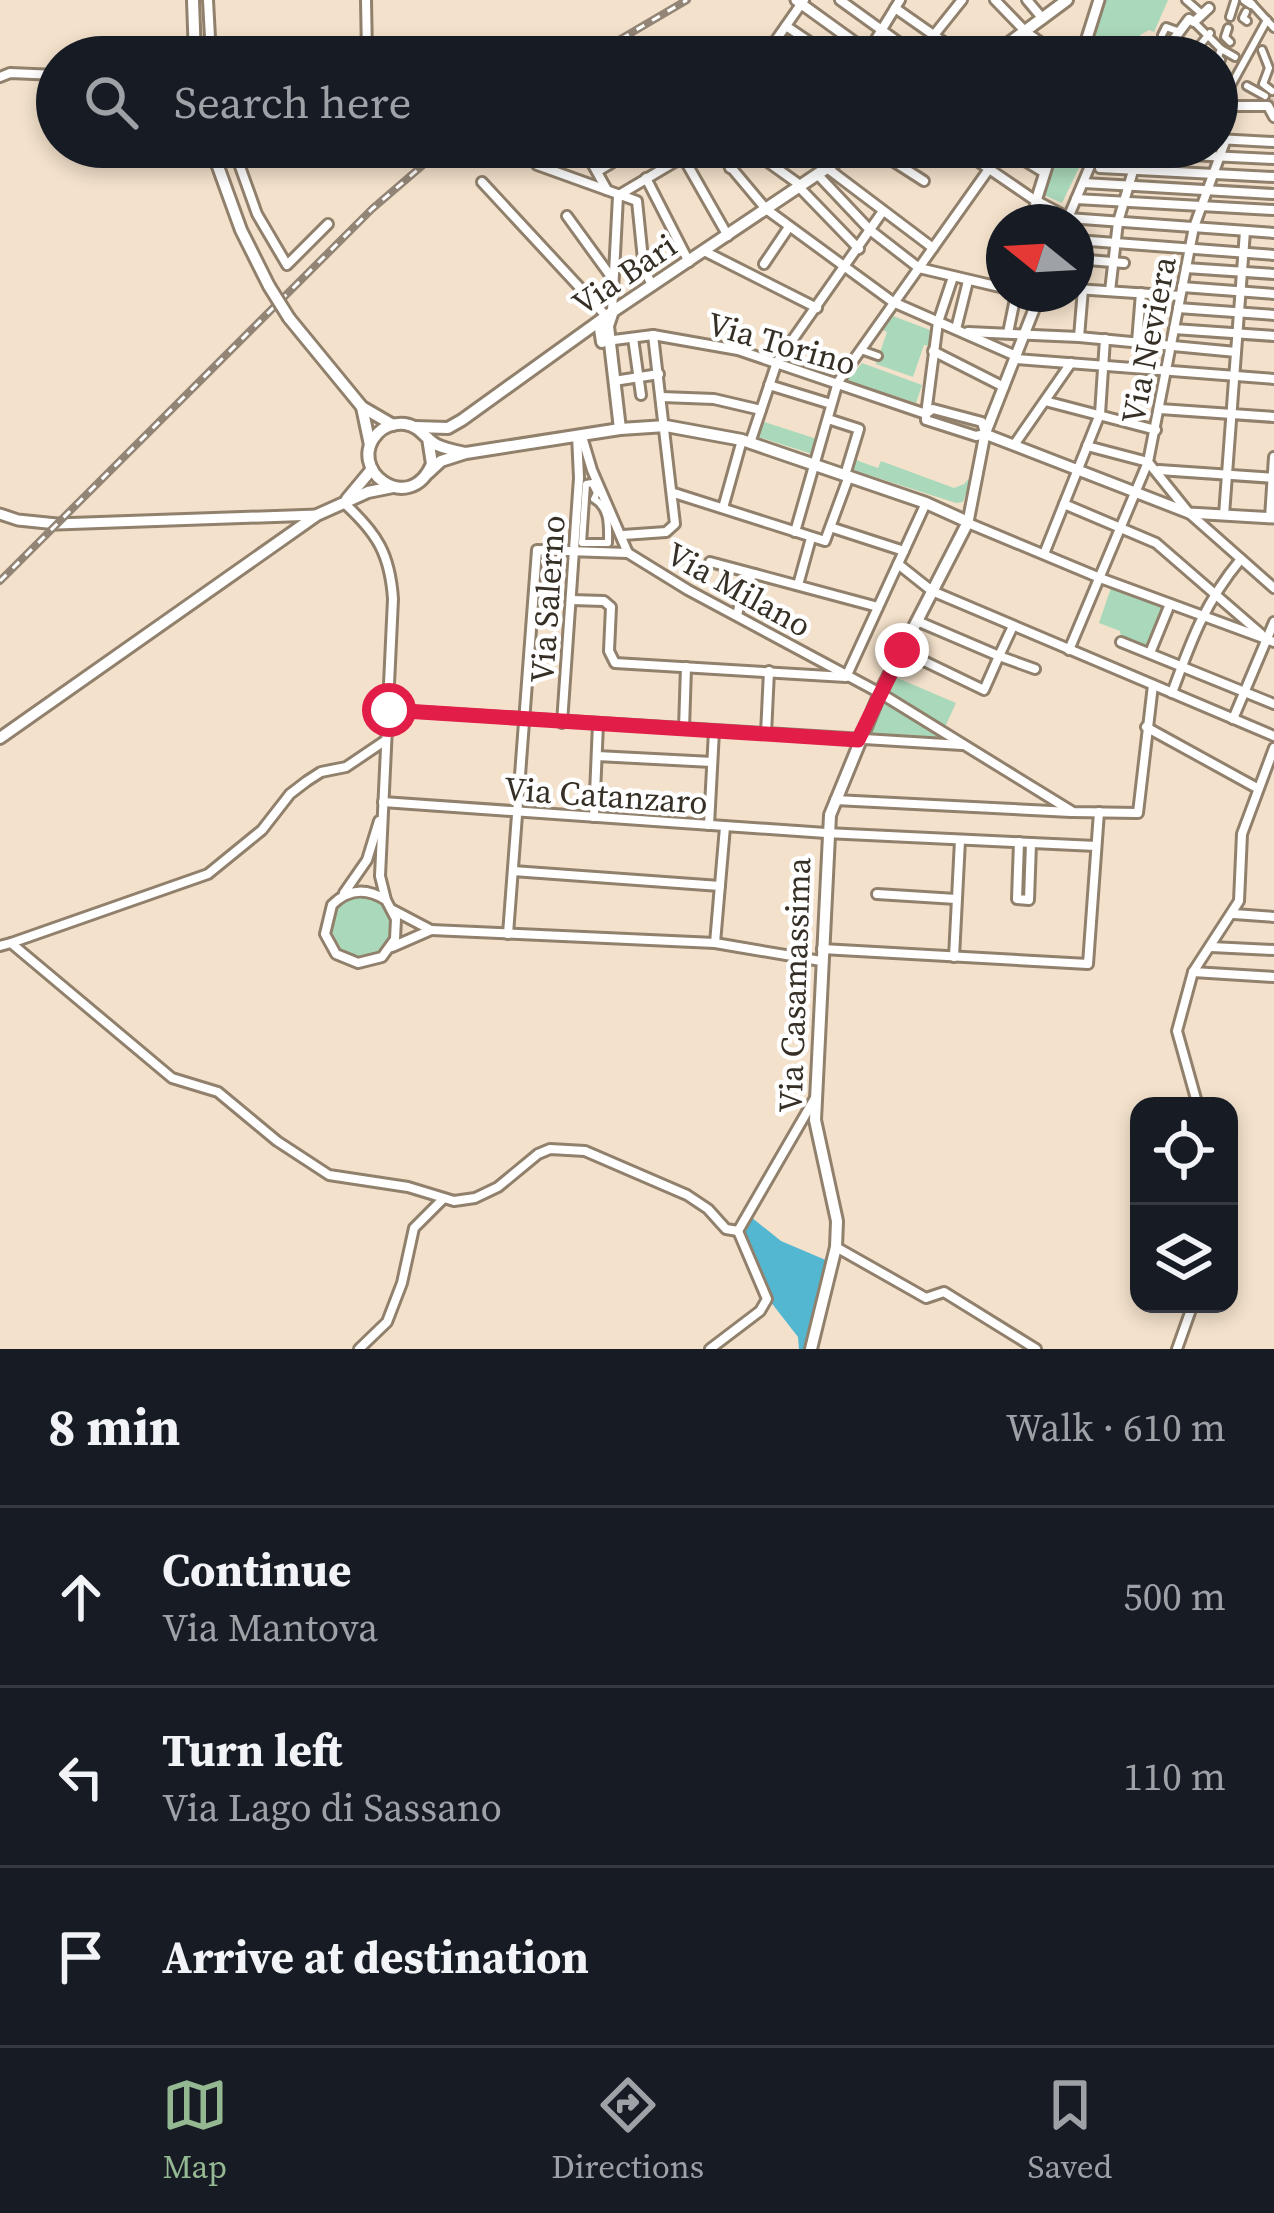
<!DOCTYPE html>
<meta charset="utf-8">
<style>
:root{--surface:#171b24;--page:#20242c;--text:#f1f3f6;--muted:#9ea1a6;--line:#363941;--accent:#94b892}
body{margin:0;font-family:"Source Serif 4",serif;background:var(--page);color:var(--text)}
.controls{position:absolute;right:36px;bottom:36px;display:grid;overflow:hidden;border-radius:24px;box-shadow:0 6px 18px #0003}
.controls button{width:108px;height:108px;display:grid;place-items:center;padding:0;border:0;border-bottom:3px solid var(--line);background:var(--surface);color:var(--text);font:60px sans-serif}
.compass{position:absolute;left:986px;top:204px;width:108px;height:108px;border-radius:50%;background:var(--surface);box-shadow:0 6px 18px #0003;rotate:288deg}
.stop{position:absolute;width:36px;height:36px;margin:-27px;border:9px solid #e11d48;border-radius:50%;background:#fff}
.stop.end{background:#e11d48;border-color:#fff;box-shadow:0 3px 12px #0008}
.list{margin:0;padding:0;list-style:none}
h2{display:flex;justify-content:space-between;align-items:center;height:156px;margin:0;padding:0 48px;font-size:51px}
h2 small{font-size:39px;font-weight:400;color:var(--muted)}
.list li{display:grid;grid-template-columns:78px 1fr auto;gap:36px;align-items:center;box-sizing:border-box;height:180px;padding:0 48px;border-top:3px solid var(--line)}
.list b{display:block;font-size:45px;white-space:nowrap}
.list p{margin:0;font-size:39px;white-space:nowrap;color:var(--muted)}
.list em{font-size:39px;font-style:normal;color:var(--muted)}
.icon{flex:none;width:66px;height:66px;fill:none;stroke:currentColor;stroke-width:2;stroke-linecap:round;stroke-linejoin:round}
.map{position:relative;flex:none;width:1274px;height:1349px;overflow:hidden}
.search{position:absolute;background:var(--surface);box-shadow:0 6px 18px #0003;left:36px;right:36px;top:36px;height:132px;display:flex;align-items:center;gap:30px;box-sizing:border-box;padding:0 42px;border-radius:66px;color:var(--muted);font-size:45px}
.sheet{height:696px;background:var(--surface)}
nav{display:flex;justify-content:space-around;align-items:center;box-sizing:border-box;height:168px;border-top:3px solid var(--line);background:var(--surface);font-size:33px;color:var(--muted)}
nav a{display:grid;justify-items:center;gap:6px}
nav .on{color:var(--accent)}
.map>svg:first-child{display:block}
.green{fill:#aad8ba}
.water{fill:#54b7d1}
.lines{fill:none;stroke-linecap:round;stroke-linejoin:round}
.pedestrian-tunnel{stroke:#cdbdaa;stroke-width:6;stroke-dasharray:6 3;stroke-linecap:butt}
.pedestrian-casing{stroke:#90806c;stroke-width:12}
.minor-casing{stroke:#90806c;stroke-width:14}
.tertiary-casing{stroke:#90806c;stroke-width:15}
.secondary-casing{stroke:#90806c;stroke-width:16}
.pedestrian{stroke:#fff;stroke-width:6}
.minor{stroke:#fff;stroke-width:8}
.tertiary{stroke:#fff;stroke-width:9}
.secondary{stroke:#fff;stroke-width:10}
.rail-casing{stroke:#928576;stroke-width:8}
.rail{stroke:#fff;stroke-width:3;stroke-dasharray:9;stroke-linecap:butt}
.secondary-bridge-casing{stroke:#90806c;stroke-width:16;stroke-linecap:butt}
.secondary-bridge{stroke:#fff;stroke-width:10}
.route{stroke:#e11d48;stroke-width:15}
.labels{text-anchor:middle;stroke-width:9;stroke-linejoin:round;paint-order:stroke}
.street-label{font-size:33px;fill:#362f26;stroke:#fff}
</style>
<div class="map">
<svg width="1274" height="1349" viewBox="0 0 1274 1349">
<rect width="100%" height="100%" fill="#f3e1cb"/>
<g class="green">
<polygon points="1103,0 1168,0 1154,32 1149,30 1140,35 1136,57 1085,57"/>
<polygon points="1058,147 1089,147 1062,203 1042,194"/>
<polygon points="893,316 930,330 929,346 924,345 913,377 876,364 887,332 883,330"/>
<polygon points="862,363 922,385 916,403 847,380"/>
<polygon points="761,421 817,439 812,454 756,436"/>
<polygon points="853,459 878,468 881,461 954,488 964,484 972,475 963,502 956,503 850,469"/>
<polygon points="1111,588 1166,609 1148,650 1121,637 1120,631 1099,623"/>
<polygon points="895,677 956,703 945,727 889,691"/>
<polygon points="884,701 943,739 866,736"/>
<circle cx="361" cy="927" r="32"/>
</g>
<polygon class="water" points="751,1217 781,1241 828,1261 806,1349 799,1349 798,1337 770,1301 743,1238"/>
<g class="lines">
<g class="pedestrian-tunnel">
<polyline points="1153,47 1171,46"/>
<polyline points="1271,102 1274,100"/>
</g>
<g class="pedestrian-casing">
<g id="pedestrian">
<polyline points="1186,0 1202,14"/>
<polyline points="1252,4 1274,28"/>
<polyline points="1246,12 1243,18 1247,21"/>
<polyline points="1230,17 1235,1"/>
<polyline points="1194,22 1221,49"/>
<polyline points="1228,28 1225,37 1230,42"/>
<polyline points="1162,35 1166,27 1180,32"/>
<polyline points="1200,45 1210,33"/>
<polyline points="1144,49 1148,48 1151,57"/>
<polyline points="1262,50 1269,68 1263,84 1272,91"/>
<polyline points="1221,60 1218,57 1221,49 1235,57"/>
<polyline points="1217,84 1221,77"/>
<polyline points="1247,86 1265,96"/>
<polyline points="1223,100 1267,20"/>
<polyline points="861,350 878,356"/>
<path d="M592 483 597 493 594 499C610 508 608 527 608 543H582L586 484Z"/>
</g>
</g>
<g class="minor-casing">
<g id="minor">
<polyline points="208,0 211,57"/>
<polyline points="840,0 919,57"/>
<polyline points="995,0 1026,32 1061,57"/>
<polyline points="1027,0 1043,19"/>
<polyline points="1245,0 1251,4"/>
<polyline points="895,8 965,57"/>
<polyline points="786,26 832,57"/>
<polyline points="934,35 962,0"/>
<polyline points="868,52 900,0"/>
<polyline points="332,57 367,54 366,0"/>
<polyline points="764,57 804,0"/>
<polyline points="1173,57 1174,39 1189,19 1194,22 1209,8"/>
<polyline points="0,77 10,73 57,75"/>
<polyline points="1217,96 1235,106 1268,106 1274,117"/>
<polyline points="1217,127 1221,130"/>
<polyline points="1217,139 1274,142"/>
<polyline points="233,147 257,214 287,265 328,224"/>
<polyline points="583,147 607,190"/>
<polyline points="672,147 683,157 728,236"/>
<polyline points="714,147 766,209 893,302 1016,356"/>
<polyline points="747,147 800,185"/>
<polyline points="816,147 835,163"/>
<polyline points="871,147 924,181"/>
<polyline points="915,147 923,152"/>
<polyline points="957,147 1036,201 1031,222"/>
<polyline points="1002,147 1045,173"/>
<polyline points="1098,147 1068,218 1274,233"/>
<polyline points="1107,151 1274,159"/>
<polyline points="893,161 902,147"/>
<polyline points="982,164 994,147"/>
<polyline points="537,165 637,201 644,269 652,285"/>
<polyline points="730,168 745,147"/>
<polyline points="827,168 933,248"/>
<polyline points="1100,168 1274,177"/>
<polyline points="598,171 638,147"/>
<polyline points="818,175 870,230 919,268 1004,288"/>
<polyline points="646,178 689,262"/>
<polyline points="482,182 607,317"/>
<polyline points="1084,183 1274,194"/>
<polyline points="799,187 859,249"/>
<polyline points="619,195 683,157"/>
<polyline points="1076,199 1274,210"/>
<polyline points="567,216 612,278"/>
<polyline points="1076,240 1274,255"/>
<polyline points="706,252 817,308"/>
<polyline points="1076,259 1124,263"/>
<polyline points="764,264 789,227"/>
<polyline points="1186,268 1274,274"/>
<polyline points="1182,287 1274,294"/>
<polyline points="1076,289 1180,296"/>
<polyline points="1110,291 1118,222 1140,147"/>
<polyline points="1178,308 1274,315"/>
<polyline points="612,312 618,196"/>
<polyline points="956,329 968,281"/>
<polyline points="1174,329 1274,336"/>
<polyline points="968,332 1079,337 1236,352"/>
<polyline points="1008,333 1016,294"/>
<polyline points="1079,337 1083,289"/>
<polyline points="633,338 641,395"/>
<polyline points="606,341 653,335 738,350 926,414 926,420 976,436 985,434"/>
<polyline points="1137,342 1141,293"/>
<polyline points="933,351 1004,387"/>
<polyline points="1016,359 1274,379"/>
<polyline points="614,381 659,374"/>
<polyline points="769,385 831,404"/>
<polyline points="662,397 714,399 761,410"/>
<polyline points="1045,401 1156,430"/>
<polyline points="1160,409 1274,417"/>
<polyline points="927,413 933,409 982,422 985,433"/>
<polyline points="926,414 938,322 953,277"/>
<polyline points="828,419 859,429 845,475"/>
<polyline points="579,437 583,440 592,470 628,553 688,590 880,693 1073,812 1138,813 1153,685"/>
<polyline points="750,443 777,362 883,211"/>
<polyline points="1014,445 1071,363"/>
<polyline points="1087,446 1148,462"/>
<polyline points="1148,462 1189,513 1274,588"/>
<polyline points="1159,470 1274,478"/>
<polyline points="674,493 825,541 849,476"/>
<path d="M344 503C377 533 390 554 393 599L380 876 386 900 396 919 395 939 382 957 358 963 336 954 325 934 332 905C349 888 367 888 386 900"/>
<polyline points="1064,504 1156,543 1261,634"/>
<polyline points="723,508 742,440"/>
<polyline points="1224,515 1245,231"/>
<polyline points="1270,518 1274,457"/>
<polyline points="968,523 1100,578 1274,642"/>
<polyline points="833,528 904,551"/>
<polyline points="795,532 838,382 989,169"/>
<polyline points="623,535 666,532 675,524 653,335"/>
<polyline points="1044,554 1100,414 1105,339"/>
<polyline points="710,562 755,574"/>
<polyline points="898,564 932,591 1274,736"/>
<polyline points="798,585 811,538"/>
<polyline points="571,600 604,601 611,607 609,651 615,663 846,677 926,503"/>
<polyline points="737,615 746,579 755,574 878,607"/>
<polyline points="1013,626 999,656 1035,669"/>
<polyline points="1121,642 1274,704"/>
<polyline points="901,650 984,690 999,656 917,621"/>
<polyline points="1069,650 1148,462 1194,227 1226,139"/>
<polyline points="1150,653 1170,604"/>
<path d="M1172 693C1191 641 1205 602 1241 559"/>
<polyline points="389,710 962,745"/>
<polyline points="1233,719 1274,622"/>
<polyline points="562,723 579,478 577,435"/>
<polyline points="1146,727 1257,788"/>
<polyline points="684,729 686,667"/>
<polyline points="766,734 769,671"/>
<polyline points="597,756 712,762"/>
<polyline points="835,800 1071,812"/>
<polyline points="383,802 826,833 1096,846"/>
<polyline points="594,817 598,724"/>
<polyline points="709,825 714,731"/>
<polyline points="1019,842 1017,899 1029,900 1031,843"/>
<polyline points="513,871 720,886"/>
<polyline points="344,893 367,860 379,821"/>
<polyline points="877,894 956,899"/>
<polyline points="1234,914 1274,917"/>
<polyline points="431,930 715,943 821,961"/>
<polyline points="508,934 537,550 628,553"/>
<polyline points="11,943 208,874 262,830 290,794 307,781 321,772 346,767 386,740"/>
<polyline points="715,943 725,827"/>
<polyline points="0,946 11,943 172,1078 218,1092 277,1141 329,1175 408,1187 454,1201 475,1198 498,1187 538,1154 550,1149 585,1151 687,1195 708,1209 726,1229 738,1231"/>
<polyline points="392,947 431,930 393,910"/>
<polyline points="1211,947 1274,950"/>
<polyline points="822,949 1088,964 1099,812"/>
<polyline points="954,957 960,840"/>
<polyline points="1193,972 1274,977"/>
<polyline points="1198,1106 1177,1031 1193,972 1239,901 1242,834 1274,748"/>
<polyline points="738,1231 815,1098"/>
<polyline points="836,1247 926,1298 944,1292 1036,1349"/>
<polyline points="359,1349 387,1322 402,1283 414,1228 443,1199"/>
<polyline points="710,1349 760,1311 767,1299 738,1231"/>
<polyline points="1177,1349 1193,1304"/>
</g>
</g>
<g class="tertiary-casing">
<g id="tertiary">
<polyline points="796,0 875,57"/>
<polyline points="1081,57 1099,0"/>
<polyline points="1053,147 1036,201 1068,218 1067,222"/>
<polyline points="985,434 1189,513 1274,518"/>
<polyline points="0,514 18,520 57,524 317,515"/>
<polyline points="968,522 985,434 1040,294"/>
</g>
</g>
<g class="secondary-casing">
<g id="secondary">
<polyline points="193,0 195,57"/>
<polyline points="990,57 1067,0"/>
<polyline points="211,147 241,230 269,286"/>
<polyline points="612,314 608,326 620,429"/>
<polyline points="289,318 362,407 393,425"/>
<polyline points="599,322 602,342"/>
<polyline points="362,407 370,445"/>
<polyline points="415,427 448,428 462,420 612,312 858,147"/>
<path d="M428 438 432 464C409 518 344 468 378 433 385 426 395 423 405 424 420 426 425 439 437 445 446 449 456 451 465 453"/>
<polyline points="428,473 441,461 466,453 620,429 666,426 742,440 926,503 968,522"/>
<polyline points="347,499 372,469"/>
<polyline points="0,738 317,515 368,492 393,487"/>
<polyline points="811,1349 836,1247 837,1221 815,1120 830,815 880,693 968,522"/>
</g>
</g>
<use href="#pedestrian" class="pedestrian"/>
<use href="#minor" class="minor"/>
<use href="#tertiary" class="tertiary"/>
<use href="#secondary" class="secondary"/>
<g class="rail-casing">
<g id="rail">
<polyline points="590,57 687,0"/>
<polyline points="0,581 372,209 444,147"/>
</g>
</g>
<use href="#rail" class="rail"/>
<g class="secondary-bridge-casing">
<polyline id="secondary-bridge" points="269,286 289,318"/>
</g>
<use href="#secondary-bridge" class="secondary-bridge"/>
</g>
<g class="lines">
<polyline class="route" points="389,710 858,740 902,650"/>
</g>
<g class="labels">
<g class="street-label">
<text transform="translate(624 274) rotate(-34)" y="12">Via Bari</text>
<text transform="translate(1148 340) rotate(-79)" y="12">Via Neviera</text>
<text transform="translate(782 343) rotate(16)" y="12">Via Torino</text>
<text transform="translate(739 589) rotate(29)" y="12">Via Milano</text>
<text transform="translate(547 599) rotate(-86)" y="12">Via Salerno</text>
<text transform="translate(606 795) rotate(4)" y="12">Via Catanzaro</text>
<text transform="translate(794 985) rotate(-88)" y="12">Via Casamassima</text>
</g>
</g>
</svg>
<div class="controls">
<button><svg class="icon" aria-label="locate" viewBox="0 0 24 24"><circle cx="12" cy="12" r="6"/><path d="M12 2v4M12 18v4M2 12h4M18 12h4"/></svg></button>
<button><svg class="icon" aria-label="layers" viewBox="0 0 24 24"><path d="M12 4l9 5-9 5-9-5zM3 14l9 5 9-5"/></svg></button>
</div>
<svg class="compass" viewBox="-18 -18 36 36"><path d="M0-13l5 13h-10z" fill="#e53935"/><path d="M0 13l5-13h-10z" fill="#9ea1a6"/></svg>
<div class="stop" style="left:389px;top:710px"></div>
<div class="stop end" style="left:902px;top:650px"></div>
<div class="search"><svg class="icon" aria-label="search" viewBox="0 0 24 24"><circle cx="10" cy="10" r="6"/><path d="M15 15l6 6"/></svg>Search here</div>
</div>
<section class="sheet">
<h2>8 min<small>Walk · 610 m</small></h2>
<ul class="list">
<li><svg class="icon" aria-label="ahead" viewBox="0 0 24 24"><path d="M12 20V5M6 11l6-6 6 6"/></svg><div><b>Continue</b><p>Via Mantova</p></div><em>500 m</em></li>
<li><svg class="icon" aria-label="left" viewBox="0 0 24 24"><path d="M17 20v-9H6M10 6l-5 5 5 5"/></svg><div><b>Turn left</b><p>Via Lago di Sassano</p></div><em>110 m</em></li>
<li><svg class="icon" aria-label="arrive" viewBox="0 0 24 24"><path d="M6 21V4h12l-3 4 3 4H6"/></svg><div><b>Arrive at destination</b></div></li>
</ul>
</section>
<nav>
<a class="on"><svg class="icon" aria-label="map" viewBox="0 0 24 24"><path d="M3 6l6-2 6 2 6-2v14l-6 2-6-2-6 2zM9 4v14M15 6v14"/></svg>Map</a>
<a><svg class="icon" aria-label="directions" viewBox="0 0 24 24"><path d="M12 3l9 9-9 9-9-9zM9 14v-3h6M13 9l2 2-2 2"/></svg>Directions</a>
<a><svg class="icon" aria-label="saved" viewBox="0 0 24 24"><path d="M7 4h10v16l-5-4-5 4z"/></svg>Saved</a>
</nav>
